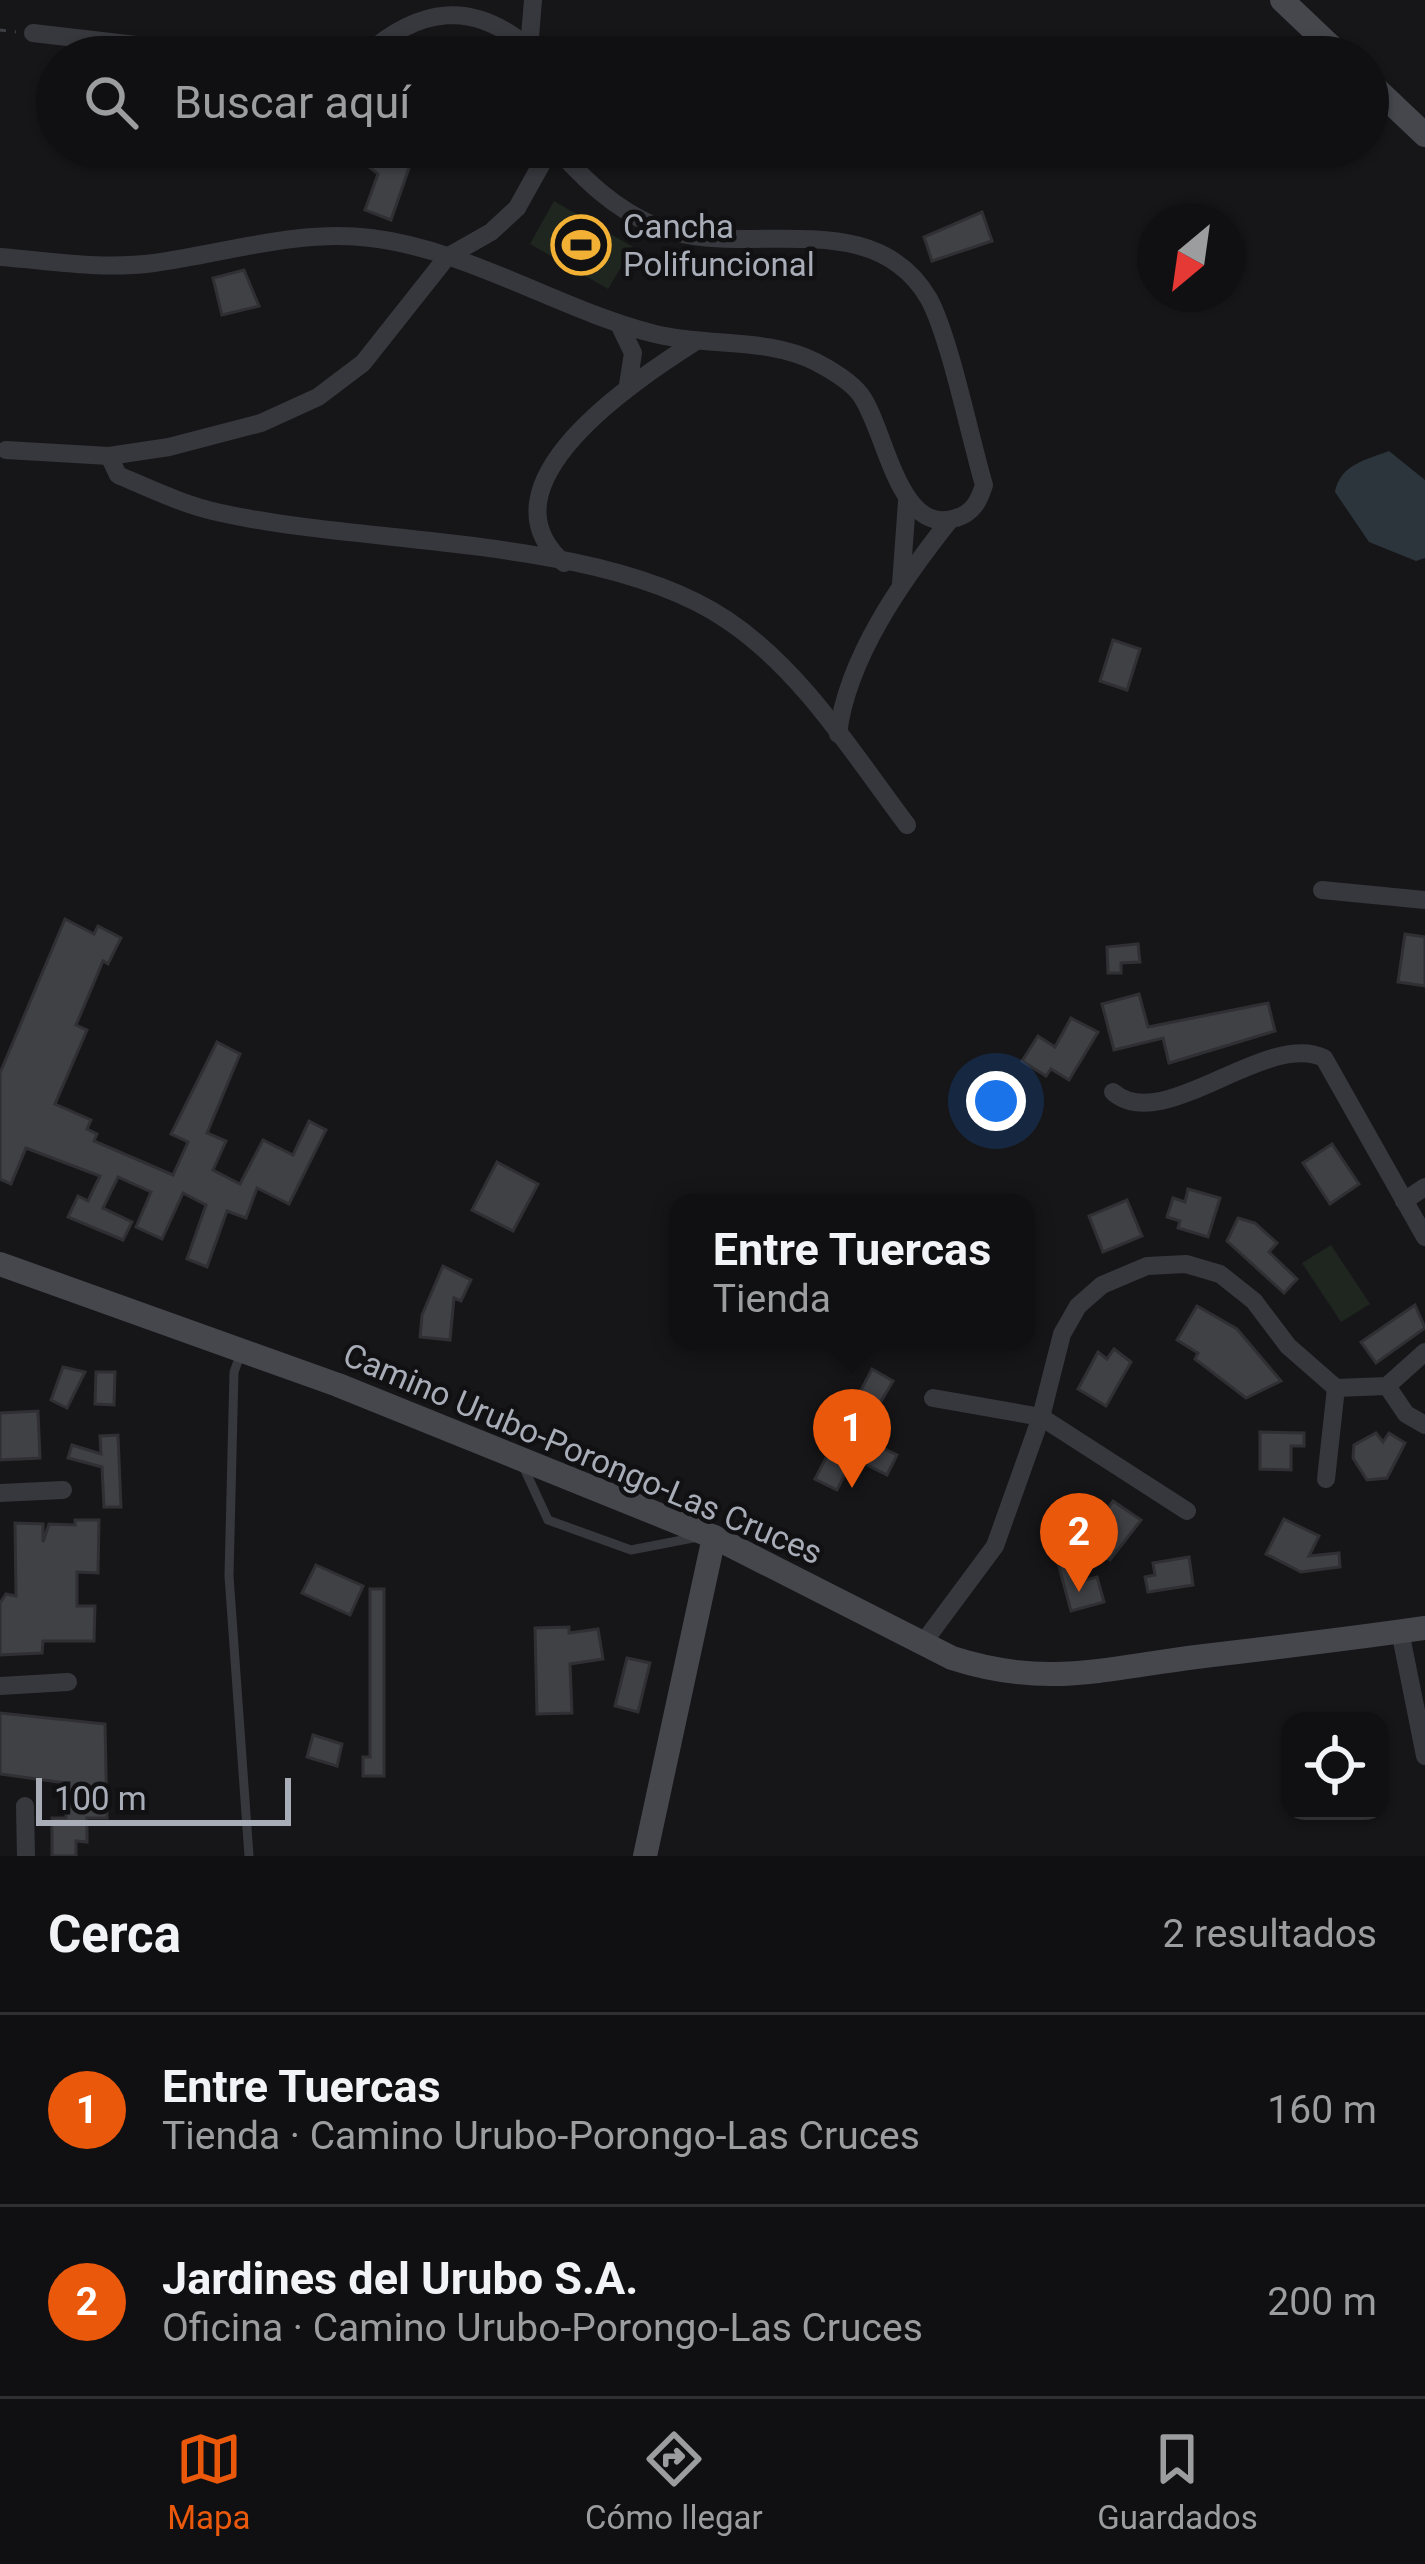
<!DOCTYPE html>
<html lang="es">
<meta charset="utf-8">
<style>
:root{--surface:#101012;--page:#19191b;--text:#f1f3f6;--muted:#9c9d9f;--line:#303032;--accent:#ea580c}
body{margin:0;font-family:Roboto,sans-serif;background:var(--page);color:var(--text)}
.controls{position:absolute;right:36px;bottom:36px;display:grid;overflow:hidden;border-radius:24px;box-shadow:0 3px 9px #0004}
.controls button{width:108px;height:108px;display:grid;place-items:center;padding:0;border:0;border-bottom:3px solid var(--line);background:var(--surface);color:var(--text);font:60px sans-serif}
.compass{position:absolute;left:1137px;top:204px;width:108px;height:108px;border-radius:50%;background:var(--surface);box-shadow:0 3px 9px #0004;rotate:209deg}
.scale{position:absolute;left:36px;bottom:30px;width:255px;box-sizing:border-box;padding-left:12px;border:6px solid #a8adb8;border-top:0;font-size:33px;line-height:42px;white-space:nowrap;color:#a8adb8;-webkit-text-stroke:9px #111113;paint-order:stroke}
.you{position:absolute;left:996px;top:1101px;width:42px;height:42px;margin:-30px;border:9px solid #fff;border-radius:50%;background:#1a73e8;box-shadow:0 0 0 18px #1a73e833}
.badge{display:grid;place-items:center;width:78px;height:78px;border-radius:50%;background:var(--accent);color:#fff;font-size:39px;font-weight:700}
.pin{position:absolute;translate:-50% -99px;filter:drop-shadow(0 3px 6px #0008)}
.pin::after{content:'';position:absolute;top:63px;width:42px;height:36px;background:inherit;clip-path:polygon(0 0,100% 0,50% 100%)}
.popup{position:absolute;left:669px;top:1194px;width:366px;height:156px;box-sizing:border-box;display:grid;place-content:center;border-radius:24px;background:var(--surface);filter:drop-shadow(0 3px 9px #0005);font-size:39px;white-space:nowrap;color:var(--muted)}
.popup b{font-size:45px;color:var(--text)}
.popup::after{content:'';position:absolute;left:50%;top:100%;margin-left:-24px;border:24px solid transparent;border-top-color:var(--surface)}
.list{margin:0;padding:0;list-style:none}
h2{display:flex;justify-content:space-between;align-items:center;height:156px;margin:0;padding:0 48px;font-size:51px}
h2 small{font-size:39px;font-weight:400;color:var(--muted)}
.list li{display:grid;grid-template-columns:78px 1fr auto;gap:36px;align-items:center;box-sizing:border-box;height:192px;padding:0 48px;border-top:3px solid var(--line)}
.list b{display:block;font-size:45px;white-space:nowrap}
.list p{margin:0;font-size:39px;white-space:nowrap;color:var(--muted)}
.list em{font-size:39px;font-style:normal;color:var(--muted)}
.icon{flex:none;width:66px;height:66px;fill:none;stroke:currentColor;stroke-width:2;stroke-linecap:round;stroke-linejoin:round}
.map{position:relative;flex:none;width:1425px;height:1856px;overflow:hidden}
.search{position:absolute;background:var(--surface);box-shadow:0 3px 9px #0004;left:36px;right:36px;top:36px;height:132px;display:flex;align-items:center;gap:30px;box-sizing:border-box;padding:0 42px;border-radius:66px;color:var(--muted);font-size:45px}
.sheet{height:540px;background:var(--surface)}
nav{display:flex;justify-content:space-around;align-items:center;box-sizing:border-box;height:168px;border-top:3px solid var(--line);background:var(--surface);font-size:33px;color:var(--muted)}
nav a{display:grid;justify-items:center;gap:6px}
nav .on{color:var(--accent)}
.map>svg:first-child{display:block}
.green{fill:#1e261f}
.water{fill:#2c353c}
.building{fill:#404145;stroke:#303034;stroke-width:3}
.lines{fill:none;stroke-linecap:round;stroke-linejoin:round}
.path{stroke:#3d3f44;stroke-width:3;stroke-dasharray:6 9;stroke-linecap:butt}
.lane{stroke:#37383d;stroke-width:9}
.street{stroke:#37383d;stroke-width:18}
.secondary{stroke:#45474d;stroke-width:24}
.labels{text-anchor:middle;stroke-width:9;stroke-linejoin:round;paint-order:stroke}
.poi-label{font-size:33px;fill:#a8adb8;stroke:#111113;text-anchor:start}
.street-label{font-size:33px;fill:#a8adb8;stroke:#111113}
</style>
<div class="map">
<svg width="1425" height="1856" viewBox="0 0 1425 1856">
<rect width="100%" height="100%" fill="#161618"/>
<g class="green">
<polygon points="554,201 633,247 608,289 530,244"/>
<polygon points="1331,1245 1370,1304 1341,1322 1302,1263"/>
</g>
<path class="water" d="M1389 451 1425 480V558L1416 561 1369 542 1335 492C1340 465 1365 460 1389 451Z"/>
<g class="building">
<polygon points="344,147 369,147 410,165 391,220 365,210 378,174"/>
<polygon points="982,212 992,241 932,261 924,237"/>
<polygon points="244,270 259,306 222,315 213,278"/>
<polygon points="1113,640 1140,649 1127,690 1100,681"/>
<polygon points="65,919 94,934 98,926 121,938 108,964 103,961 76,1025 87,1030 55,1104 91,1120 87,1129 97,1134 94,1141 173,1175 188,1142 171,1134 217,1042 240,1054 207,1133 226,1141 213,1170 240,1184 263,1140 293,1155 309,1121 326,1130 289,1204 257,1188 246,1218 227,1211 207,1267 187,1259 206,1205 183,1193 162,1239 136,1227 151,1192 118,1177 103,1208 132,1222 123,1240 68,1217 78,1196 88,1201 100,1176 26,1148 11,1184 0,1179 0,1073"/>
<polygon points="1405,934 1425,937 1425,986 1398,982"/>
<polygon points="1138,944 1140,962 1121,963 1121,973 1108,973 1107,947"/>
<polygon points="1139,994 1148,1027 1268,1003 1275,1031 1169,1063 1163,1038 1114,1050 1102,1004"/>
<polygon points="1071,1018 1098,1032 1069,1080 1051,1069 1046,1076 1022,1061 1038,1036 1055,1047"/>
<polygon points="1332,1144 1359,1184 1330,1204 1303,1163"/>
<polygon points="497,1162 538,1184 513,1231 472,1210"/>
<polygon points="1188,1189 1220,1198 1208,1237 1178,1228 1180,1221 1167,1217 1173,1198 1185,1202"/>
<polygon points="1127,1200 1142,1236 1103,1252 1089,1216"/>
<polygon points="1238,1218 1255,1223 1277,1243 1269,1252 1297,1279 1284,1293 1227,1241"/>
<polygon points="443,1266 471,1280 461,1301 454,1298 450,1340 420,1337 422,1315"/>
<polygon points="1415,1305 1425,1328 1376,1363 1361,1342"/>
<polygon points="1197,1306 1237,1329 1281,1381 1246,1398 1195,1359 1198,1353 1177,1340"/>
<polygon points="1114,1349 1131,1362 1106,1406 1078,1389 1098,1352 1107,1359"/>
<polygon points="63,1367 85,1372 67,1408 51,1400"/>
<polygon points="872,1369 893,1381 860,1437 897,1455 887,1475 853,1458 837,1490 815,1479"/>
<polygon points="96,1372 115,1372 114,1405 95,1404"/>
<polygon points="38,1411 40,1458 0,1460 0,1413"/>
<polygon points="1260,1432 1304,1433 1304,1446 1291,1446 1291,1470 1260,1469"/>
<polygon points="1376,1433 1383,1442 1389,1433 1405,1443 1387,1478 1367,1480 1353,1458 1354,1445"/>
<polygon points="118,1435 121,1507 104,1507 102,1467 68,1458 72,1445 101,1454 100,1436"/>
<polygon points="1113,1501 1141,1520 1110,1560 1097,1550 1110,1532 1097,1523"/>
<polygon points="1284,1519 1319,1536 1309,1556 1339,1553 1340,1567 1301,1572 1266,1554"/>
<polygon points="75,1520 99,1520 98,1573 77,1572 77,1606 95,1606 94,1641 43,1641 42,1653 0,1655 0,1603 6,1594 16,1596 15,1523 43,1524 43,1542 49,1524 75,1525"/>
<polygon points="1055,1552 1077,1565 1081,1581 1097,1577 1104,1602 1071,1611"/>
<polygon points="1189,1557 1193,1585 1148,1592 1145,1577 1155,1575 1153,1563"/>
<polygon points="316,1565 363,1586 350,1615 302,1593"/>
<polygon points="370,1589 384,1589 384,1776 363,1776 363,1757 370,1757"/>
<polygon points="569,1627 569,1633 598,1629 603,1659 570,1664 572,1713 537,1714 535,1628"/>
<polygon points="627,1658 650,1663 638,1712 615,1706"/>
<polygon points="0,1713 105,1724 107,1818 87,1818 87,1842 76,1841 76,1856 52,1856 52,1818 66,1818 66,1783 0,1774"/>
<polygon points="313,1735 342,1744 337,1766 307,1757"/>
</g>
<g class="lines">
<polyline class="path" points="0,30 16,32"/>
<g class="lane">
<polyline points="241,1353 234,1372 229,1576 249,1856"/>
<polyline points="523,1466 548,1520 631,1550 698,1537"/>
</g>
<g class="street">
<polyline points="33,33 239,57"/>
<polyline points="529,49 533,0"/>
<path d="M363 57C420 6 473 0 529 48"/>
<path d="M0 257C53 261 101 270 154 263 226 253 298 229 371 238 470 250 559 310 655 334 708 347 767 337 816 362 830 369 851 382 860 394 886 428 897 537 956 518 973 513 979 501 984 485 970 438 950 338 929 299 872 200 741 262 655 226 613 208 585 180 555 147"/>
<polyline points="619,324 633,353 628,385"/>
<polyline points="6,450 109,456 169,447 261,423 318,397 363,363 447,257 491,232 517,208 551,147"/>
<path d="M109 456 118 475C151 489 186 506 221 513 370 546 603 536 727 620 802 670 854 755 907 825"/>
<path d="M564 563C474 485 637 379 695 342"/>
<polyline points="901,584 907,502"/>
<path d="M838 734C847 658 903 579 950 520"/>
<polyline points="1322,890 1425,900"/>
<path d="M1113 1092C1163 1136 1266 1030 1324 1058L1425 1237"/>
<polyline points="1404,1201 1425,1187"/>
<polyline points="1387,1386 1406,1414 1425,1425"/>
<polyline points="933,1398 1041,1417 1187,1511"/>
<polyline points="1326,1479 1336,1388"/>
<polyline points="0,1493 63,1490"/>
<polyline points="1400,1631 1425,1756"/>
<polyline points="923,1643 995,1546 1041,1417 1062,1334 1078,1306 1102,1285 1147,1266 1186,1264 1220,1274 1254,1301 1288,1346 1336,1388 1387,1386 1425,1352"/>
<polyline points="0,1686 68,1682"/>
<polyline points="25,1806 26,1856"/>
</g>
<g class="secondary">
<polyline points="1282,0 1342,57"/>
<polyline points="1368,81 1425,135"/>
<path d="M0 1264 338 1385 714 1537 952 1658C1046 1688 1102 1669 1196 1657 1273 1648 1349 1639 1425 1628"/>
<polyline points="645,1856 714,1537"/>
</g>
</g>
<defs>
<g id="stadium-ring" transform="scale(3)"><circle r="9.5" fill="#111113" stroke="#f2b134" stroke-width="1.5"/><path d="M0-5a6.5 5 0 1 0 0 10a6.5 5 0 1 0 0-10ZM-3.5-1.8h7v3.6h-7Z" fill="#f2b134"/></g>
</defs>
<g fill-rule="evenodd">
<use href="#stadium-ring" x="581" y="245"/>
</g>
<g class="labels">
<g class="poi-label">
<text x="623" y="238">Cancha<tspan x="623" dy="38">Polifuncional</tspan></text>
</g>
<g class="street-label">
<text transform="translate(583 1453) rotate(23)" y="12">Camino Urubo-Porongo-Las Cruces</text>
</g>
</g>
</svg>
<div class="controls">
<button><svg class="icon" aria-label="locate" viewBox="0 0 24 24"><circle cx="12" cy="12" r="6"/><path d="M12 2v4M12 18v4M2 12h4M18 12h4"/></svg></button>
</div>
<svg class="compass" viewBox="-18 -18 36 36"><path d="M0-13l5 13h-10z" fill="#e53935"/><path d="M0 13l5-13h-10z" fill="#9c9d9f"/></svg>
<div class="scale">100 m</div>
<div class="you"></div>
<div class="pin badge" style="left:852px;top:1488px">1</div>
<div class="popup"><b>Entre Tuercas</b>Tienda</div>
<div class="pin badge" style="left:1079px;top:1592px">2</div>
<div class="search"><svg class="icon" aria-label="search" viewBox="0 0 24 24"><circle cx="10" cy="10" r="6"/><path d="M15 15l6 6"/></svg>Buscar aquí</div>
</div>
<section class="sheet">
<h2>Cerca<small>2 resultados</small></h2>
<ul class="list">
<li><span class="badge">1</span><div><b>Entre Tuercas</b><p>Tienda · Camino Urubo-Porongo-Las Cruces</p></div><em>160 m</em></li>
<li><span class="badge">2</span><div><b>Jardines del Urubo S.A.</b><p>Oficina · Camino Urubo-Porongo-Las Cruces</p></div><em>200 m</em></li>
</ul>
</section>
<nav>
<a class="on"><svg class="icon" aria-label="map" viewBox="0 0 24 24"><path d="M3 6l6-2 6 2 6-2v14l-6 2-6-2-6 2zM9 4v14M15 6v14"/></svg>Mapa</a>
<a><svg class="icon" aria-label="directions" viewBox="0 0 24 24"><path d="M12 3l9 9-9 9-9-9zM9 14v-3h6M13 9l2 2-2 2"/></svg>Cómo llegar</a>
<a><svg class="icon" aria-label="saved" viewBox="0 0 24 24"><path d="M7 4h10v16l-5-4-5 4z"/></svg>Guardados</a>
</nav>
